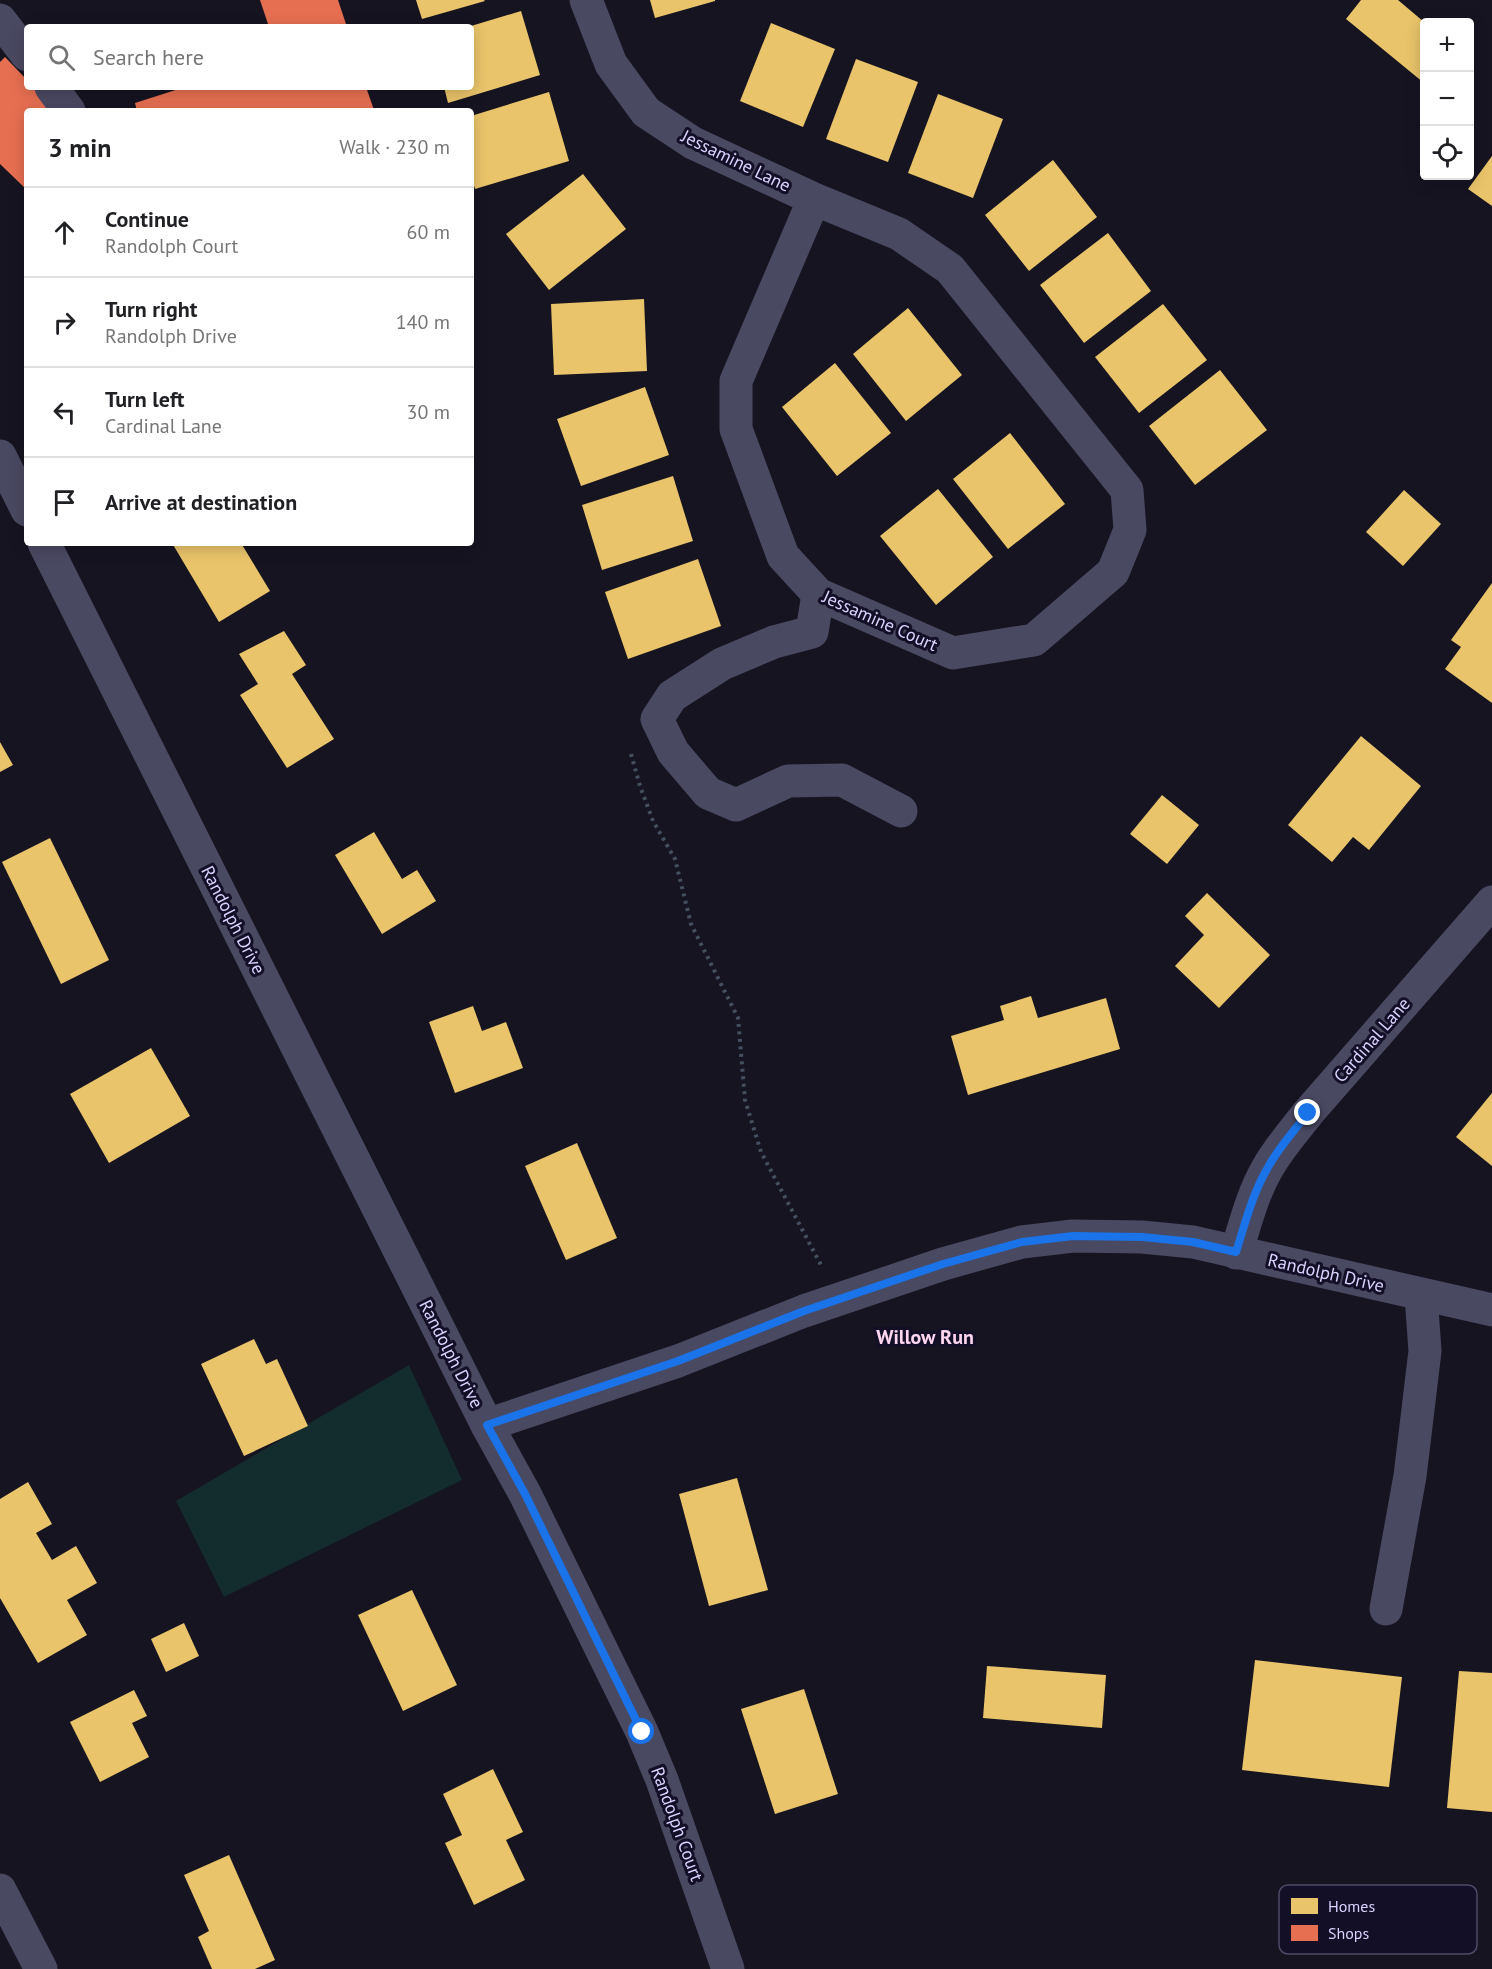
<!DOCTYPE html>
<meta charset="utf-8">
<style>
:root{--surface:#fff;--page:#f2f2f2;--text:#202124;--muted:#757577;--line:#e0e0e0}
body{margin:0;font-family:"PT Sans",sans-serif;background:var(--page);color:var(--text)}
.controls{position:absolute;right:18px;top:18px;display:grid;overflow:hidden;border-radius:6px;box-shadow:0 3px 15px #0003}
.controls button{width:54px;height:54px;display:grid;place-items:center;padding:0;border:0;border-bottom:2px solid var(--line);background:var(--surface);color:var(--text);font:30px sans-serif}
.stop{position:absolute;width:18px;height:18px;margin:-14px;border:4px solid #1a73e8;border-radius:50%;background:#fff}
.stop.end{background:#1a73e8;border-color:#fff;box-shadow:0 2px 6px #0008}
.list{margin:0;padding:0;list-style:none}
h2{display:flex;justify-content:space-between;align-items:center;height:78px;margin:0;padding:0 24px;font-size:26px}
h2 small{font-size:20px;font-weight:400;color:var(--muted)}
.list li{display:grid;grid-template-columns:39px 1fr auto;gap:18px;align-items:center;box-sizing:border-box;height:90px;padding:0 24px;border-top:2px solid var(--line)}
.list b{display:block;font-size:22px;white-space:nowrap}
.list p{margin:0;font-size:20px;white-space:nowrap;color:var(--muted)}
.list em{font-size:20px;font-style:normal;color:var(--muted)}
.icon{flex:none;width:33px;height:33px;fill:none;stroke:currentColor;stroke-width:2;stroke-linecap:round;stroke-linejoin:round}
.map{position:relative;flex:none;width:1492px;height:1969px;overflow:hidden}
.search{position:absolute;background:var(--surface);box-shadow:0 3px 15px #0003;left:24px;top:24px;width:450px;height:66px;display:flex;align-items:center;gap:15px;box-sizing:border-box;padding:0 21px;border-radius:6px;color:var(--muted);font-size:22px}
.panel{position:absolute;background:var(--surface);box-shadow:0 3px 15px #0003;left:24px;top:108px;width:450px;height:438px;border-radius:6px}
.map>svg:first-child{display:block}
.green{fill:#132c2d}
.homes{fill:#e9c46a}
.shops{fill:#e76f51}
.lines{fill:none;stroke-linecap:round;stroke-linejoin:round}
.path{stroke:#44505f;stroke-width:4;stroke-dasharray:3 4.5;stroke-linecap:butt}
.minor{stroke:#4a4962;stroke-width:33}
.route{stroke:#1a73e8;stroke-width:8}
.labels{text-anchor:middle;stroke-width:6;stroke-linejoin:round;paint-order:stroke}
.street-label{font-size:18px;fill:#d9d4ff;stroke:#130f26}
.neighbourhood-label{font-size:20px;font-weight:bold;fill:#ffd6f0;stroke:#130f26}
.key{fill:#130f26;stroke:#4e4a67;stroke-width:1.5}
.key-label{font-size:16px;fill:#d9d4ff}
</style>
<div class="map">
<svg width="1492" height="1969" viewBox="0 0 1492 1969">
<rect width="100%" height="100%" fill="#161421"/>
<polygon class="green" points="409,1365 462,1480 224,1597 176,1501"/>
<g class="homes">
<polygon points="416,0 484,0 485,1 422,19"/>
<polygon points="650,0 715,0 715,1 655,18"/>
<polygon points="1361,0 1398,0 1424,22 1424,83 1346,19"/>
<polygon points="521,11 540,75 448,103 444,87 471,87 471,26"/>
<polygon points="771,23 835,49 803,127 740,101"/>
<polygon points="856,59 918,82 888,162 826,139"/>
<polygon points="549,92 569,161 475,189 471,174 471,116"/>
<polygon points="938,94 1003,119 973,198 908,173"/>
<polygon points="1492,156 1492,206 1468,189"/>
<polygon points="1053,160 1097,217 1029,271 985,215"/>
<polygon points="583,174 626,229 549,290 506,234"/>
<polygon points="1108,233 1151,291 1084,343 1040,285"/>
<polygon points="644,299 647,371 554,375 551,304"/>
<polygon points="1163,304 1207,360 1139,413 1095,357"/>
<polygon points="908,308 962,375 906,421 853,354"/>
<polygon points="835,363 891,433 837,476 782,407"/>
<polygon points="1220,370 1267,430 1195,485 1149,426"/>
<polygon points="645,387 669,455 581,486 557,419"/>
<polygon points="1010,433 1065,504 1008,549 953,479"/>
<polygon points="673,476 693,541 602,570 582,505"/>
<polygon points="938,489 993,557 936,605 880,536"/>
<polygon points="1404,490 1441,524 1403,566 1366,532"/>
<polygon points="172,543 241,543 270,591 219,622"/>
<polygon points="698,559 721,626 628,659 605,592"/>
<polygon points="1492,583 1492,703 1445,669 1461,647 1451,640"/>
<polygon points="284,631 306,665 292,674 334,739 287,768 240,695 258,684 239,654"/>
<polygon points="1361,736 1421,786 1369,850 1353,837 1332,862 1288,825"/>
<polygon points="0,742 13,765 0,772"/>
<polygon points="1162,795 1199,825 1167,864 1130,834"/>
<polygon points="374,832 402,879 417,870 436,901 382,934 335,855"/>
<polygon points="50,838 109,960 61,984 2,862"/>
<polygon points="1207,893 1270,955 1219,1008 1175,966 1204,935 1185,916"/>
<polygon points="1031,996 1038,1018 1106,998 1120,1049 968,1095 951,1036 1004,1020 1000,1006"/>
<polygon points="473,1006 482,1031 506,1022 523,1068 455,1093 429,1022"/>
<polygon points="151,1048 190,1116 109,1163 70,1094"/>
<polygon points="1492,1093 1492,1166 1456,1137"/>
<polygon points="577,1143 617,1238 566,1260 525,1166"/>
<polygon points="254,1339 266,1364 277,1359 308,1426 244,1456 201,1364"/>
<polygon points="737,1478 768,1590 709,1606 679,1494"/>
<polygon points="28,1482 52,1524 36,1533 52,1560 76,1546 97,1583 67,1600 87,1635 38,1663 0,1598 0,1499"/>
<polygon points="412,1590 457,1685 403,1711 358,1615"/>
<polygon points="184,1623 199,1656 166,1672 151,1639"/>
<polygon points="1255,1660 1402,1677 1389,1787 1242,1770"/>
<polygon points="987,1666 1106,1675 1102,1728 983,1718"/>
<polygon points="1459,1671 1492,1673 1492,1812 1447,1808"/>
<polygon points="804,1689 838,1794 775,1814 741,1709"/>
<polygon points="134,1690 147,1716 132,1723 149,1757 100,1782 70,1722"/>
<polygon points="493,1769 523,1832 506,1840 525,1880 474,1905 445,1843 462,1835 443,1794"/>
<polygon points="229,1855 275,1960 255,1969 212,1969 198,1937 209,1931 184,1875"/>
</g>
<g class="shops">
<polygon points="260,0 338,0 347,27 269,27"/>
<polygon points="5,57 27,80 27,87 34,87 39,92 51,111 27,111 27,190 0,164 0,62"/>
<polygon points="185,87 366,87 374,110 137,111 135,103"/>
</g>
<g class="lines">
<polyline class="path" points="631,754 640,786 653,821 675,859 691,924 738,1018 745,1100 761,1152 822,1267"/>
<g class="minor">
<polyline points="586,0 611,64 646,112 693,143 814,199 899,234 950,269 1127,490 1130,530 1113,572 1034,640 953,653 818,594 783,556 736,429 736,381 814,199"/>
<polyline points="0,20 27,55"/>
<polyline points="51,87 69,111"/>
<polyline points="0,456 27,510"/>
<polyline points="44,543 487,1425 525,1494 642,1732 662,1780 728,1969"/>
<polyline points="818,594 812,632 774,642 722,664 672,696 657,719 673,752 708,793 736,805 788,781 842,780 901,811"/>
<path d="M1236 1253C1245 1225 1252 1195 1267 1169 1278 1149 1294 1131 1308 1113L1492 902"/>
<polyline points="487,1425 678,1361 804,1311 943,1264 1022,1242 1073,1236 1142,1237 1193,1242 1492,1310"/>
<polyline points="1386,1609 1410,1476 1425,1351 1421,1295"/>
<polyline points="0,1890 41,1969"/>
</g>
</g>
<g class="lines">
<path class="route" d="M642 1732 525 1494 487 1425 678 1361 804 1311 943 1264 1022 1242 1073 1236 1142 1237 1193 1242 1236 1252C1245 1224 1252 1195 1267 1169 1278 1148 1294 1131 1308 1113"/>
</g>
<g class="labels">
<g class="street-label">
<text transform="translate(736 161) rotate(26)" y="6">Jessamine Lane</text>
<text transform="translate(880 621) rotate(24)" y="6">Jessamine Court</text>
<text transform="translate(233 920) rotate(63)" y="6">Randolph Drive</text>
<text transform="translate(1372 1040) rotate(-49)" y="6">Cardinal Lane</text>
<text transform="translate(1326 1273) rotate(13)" y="6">Randolph Drive</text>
<text transform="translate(451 1354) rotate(63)" y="6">Randolph Drive</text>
<text transform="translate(677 1824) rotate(70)" y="6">Randolph Court</text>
</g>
<g class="neighbourhood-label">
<text x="925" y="1344">Willow Run</text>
</g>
</g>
<rect x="1279" y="1885" width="198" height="69" rx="9" class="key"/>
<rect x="1291" y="1898" width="27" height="16" fill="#e9c46a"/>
<rect x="1291" y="1925" width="27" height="16" fill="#e76f51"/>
<g class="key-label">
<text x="1328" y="1912">Homes</text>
<text x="1328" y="1939">Shops</text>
</g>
</svg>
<div class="controls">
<button>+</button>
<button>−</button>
<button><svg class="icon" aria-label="locate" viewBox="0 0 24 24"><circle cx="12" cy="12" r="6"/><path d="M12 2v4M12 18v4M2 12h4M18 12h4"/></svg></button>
</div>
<div class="stop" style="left:642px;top:1732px"></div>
<div class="stop end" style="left:1308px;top:1113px"></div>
<div class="search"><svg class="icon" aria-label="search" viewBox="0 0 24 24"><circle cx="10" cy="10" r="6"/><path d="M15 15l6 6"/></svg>Search here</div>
<section class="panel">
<h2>3 min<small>Walk · 230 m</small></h2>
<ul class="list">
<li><svg class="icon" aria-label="ahead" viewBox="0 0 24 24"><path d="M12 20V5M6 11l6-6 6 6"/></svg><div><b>Continue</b><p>Randolph Court</p></div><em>60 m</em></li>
<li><svg class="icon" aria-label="right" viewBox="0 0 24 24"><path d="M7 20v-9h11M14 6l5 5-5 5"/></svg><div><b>Turn right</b><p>Randolph Drive</p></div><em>140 m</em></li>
<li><svg class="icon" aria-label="left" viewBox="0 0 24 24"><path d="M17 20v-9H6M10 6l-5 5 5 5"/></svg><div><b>Turn left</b><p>Cardinal Lane</p></div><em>30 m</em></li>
<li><svg class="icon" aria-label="arrive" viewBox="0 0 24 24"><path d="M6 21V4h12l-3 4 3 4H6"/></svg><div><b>Arrive at destination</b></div></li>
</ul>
</section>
</div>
